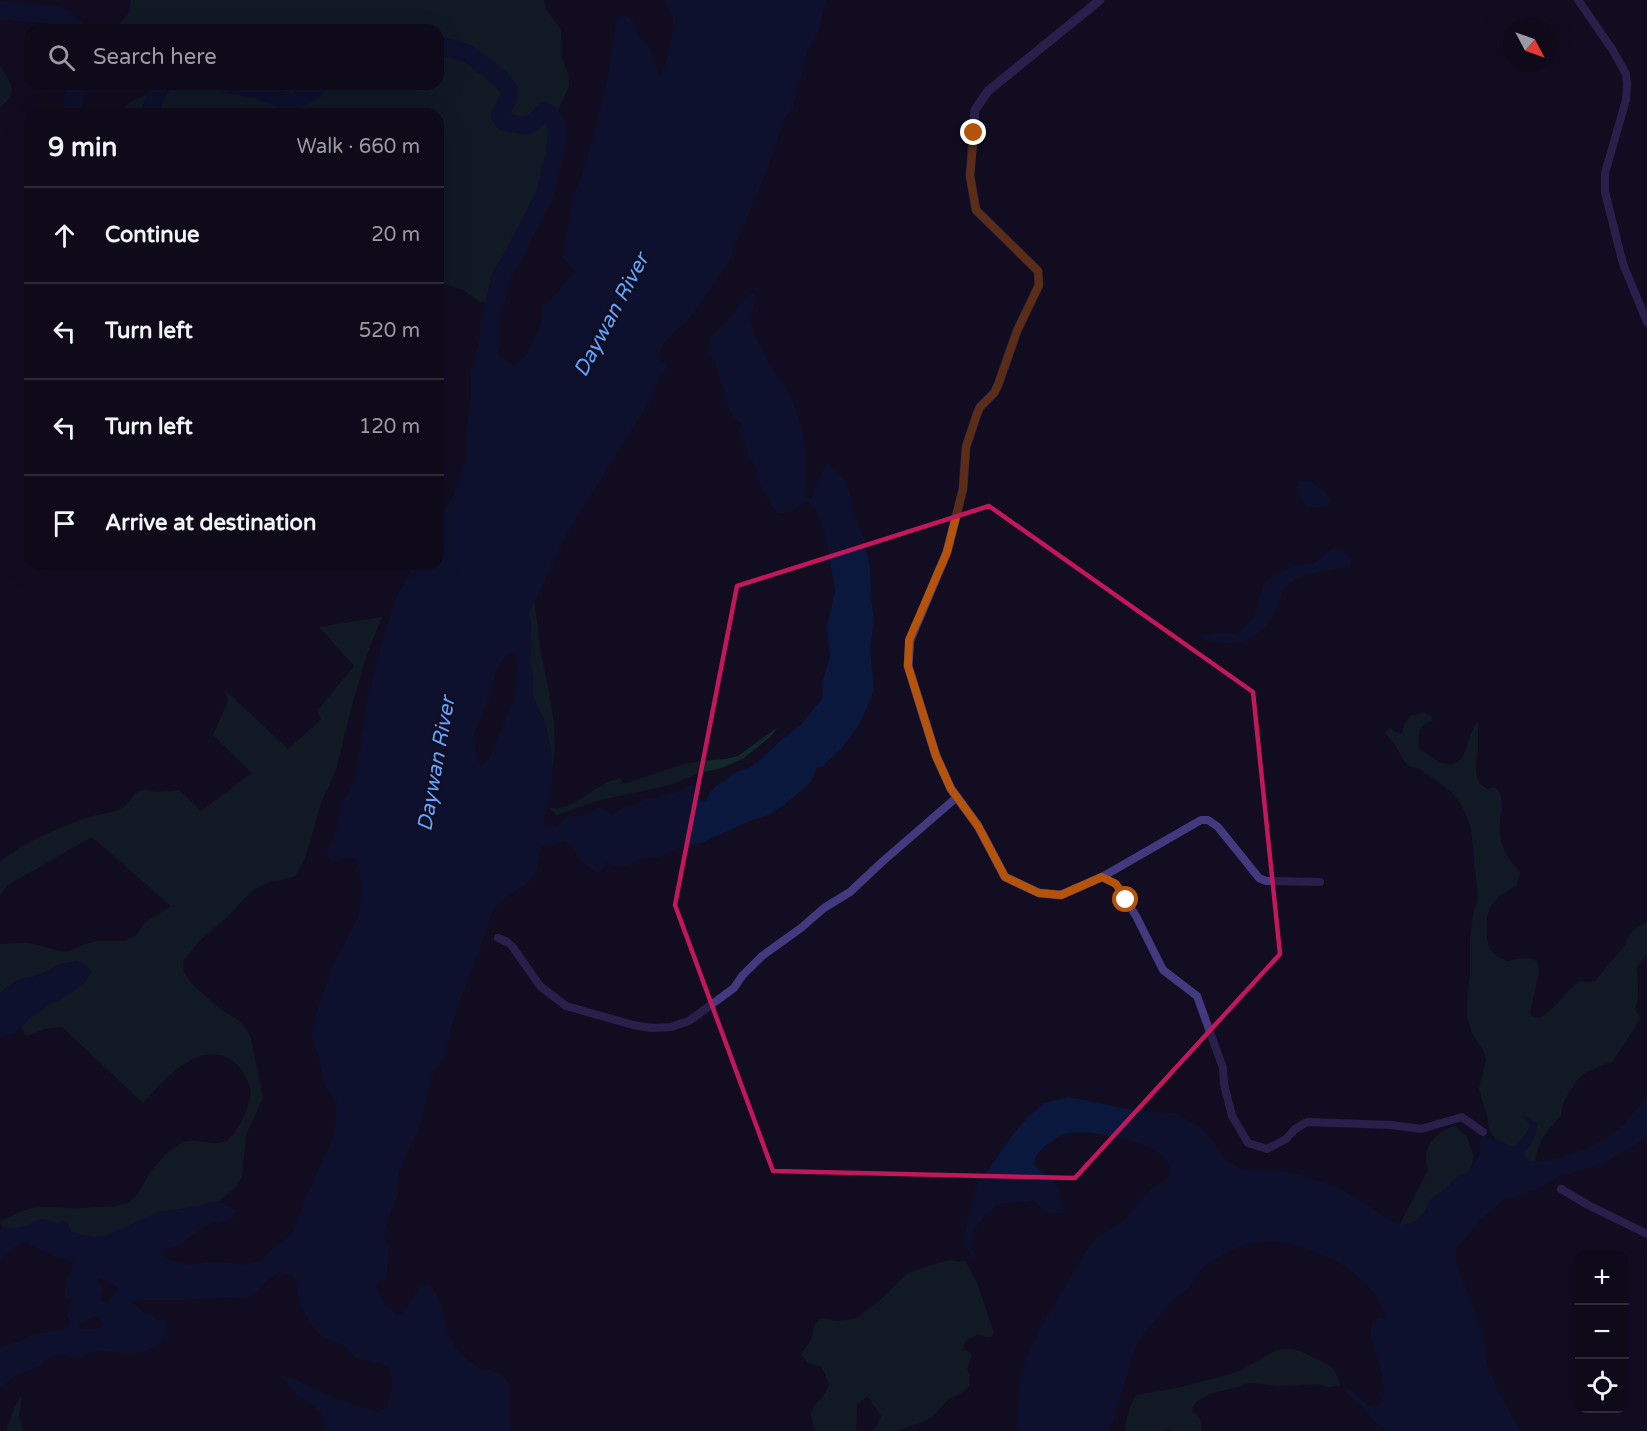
<!DOCTYPE html>
<meta charset="utf-8">
<style>
:root{--surface:#0e0a19;--page:#1c1826;--text:#f1f3f6;--muted:#9b9aa2;--line:#2e2b38}
body{margin:0;font-family:"Varela Round",sans-serif;background:var(--page);color:var(--text)}
.controls{position:absolute;right:18px;bottom:18px;display:grid;overflow:hidden;border-radius:12px;box-shadow:0 6px 24px #0002}
.controls button{width:54px;height:54px;display:grid;place-items:center;padding:0;border:0;border-bottom:2px solid var(--line);background:var(--surface);color:var(--text);font:30px sans-serif}
.compass{position:absolute;left:1503px;top:18px;width:54px;height:54px;border-radius:50%;background:var(--surface);box-shadow:0 6px 24px #0002;rotate:131deg}
.stop{position:absolute;width:18px;height:18px;margin:-14px;border:4px solid #b45309;border-radius:50%;background:#fff}
.stop.end{background:#b45309;border-color:#fff;box-shadow:0 2px 6px #0008}
.list{margin:0;padding:0;list-style:none}
h2{display:flex;justify-content:space-between;align-items:center;height:78px;margin:0;padding:0 24px;font-size:26px}
h2 small{font-size:20px;font-weight:400;color:var(--muted)}
.list li{display:grid;grid-template-columns:39px 1fr auto;gap:18px;align-items:center;box-sizing:border-box;height:96px;padding:0 24px;border-top:2px solid var(--line)}
.list b{display:block;font-size:22px;white-space:nowrap}
.list em{font-size:20px;font-style:normal;color:var(--muted)}
.icon{flex:none;width:33px;height:33px;fill:none;stroke:currentColor;stroke-width:2;stroke-linecap:round;stroke-linejoin:round}
.map{position:relative;flex:none;width:1647px;height:1431px;overflow:hidden}
.search{position:absolute;background:var(--surface);box-shadow:0 6px 24px #0002;left:24px;top:24px;width:420px;height:66px;display:flex;align-items:center;gap:15px;box-sizing:border-box;padding:0 21px;border-radius:18px;color:var(--muted);font-size:22px}
.panel{position:absolute;background:var(--surface);box-shadow:0 6px 24px #0002;left:24px;top:108px;width:420px;height:462px;border-radius:18px}
.map>svg:first-child{display:block}
.green{fill:#11292b}
.water{fill:#0a183d;fill-rule:evenodd}
.lines{fill:none;stroke-linecap:round;stroke-linejoin:round}
.river{stroke:#0a183d;stroke-width:18}
.minor{stroke:#43397f;stroke-width:8}
.tertiary{stroke:#43397f;stroke-width:9}
.route{stroke:#b45309;stroke-width:8}
.marked{fill:none;stroke:#c2185b;stroke-width:4.5;stroke-linejoin:round}
.labels{text-anchor:middle;stroke-width:5;stroke-linejoin:round;paint-order:stroke}
.water-label{font-size:21px;font-style:italic;fill:#5ea4fc;stroke:#130d21}
</style>
<div class="map">
<svg width="1647" height="1431" viewBox="0 0 1647 1431">
<rect width="100%" height="100%" fill="#130d21"/>
<g class="green">
<path d="M131 0H544L546 10 559 26 561 32 562 58 568 74 569 86 549 131 547 145 548 157 539 193 531 202 528 213 517 235 495 268 491 277V291L487 301 481 303 463 290 438 281V114H120C131 96 147 96 166 91L170 84H438V30H114L129 13Z"/>
<path d="M0 66C11 83 20 92 0 107Z"/>
<path d="M534 601C537 618 538 635 541 652 548 692 560 729 552 769L551 750 545 722 536 703 533 693V678L530 660 531 620 528 614Z"/>
<path d="M382 617 367 654 352 705 336 770 321 803 305 859 295 876 283 880 271 881 253 890 226 918 200 940 183 961 184 973 191 983 221 1010 237 1019 248 1031 252 1043 263 1098 246 1134 242 1175 237 1186 219 1201 193 1207 159 1212 105 1236 93 1237 71 1232 68 1223 63 1222 57 1224C35 1214 38 1224 19 1228 14 1228 8 1228 3 1228L0 1222C10 1216 22 1211 34 1208 43 1206 55 1208 65 1208 76 1209 87 1208 97 1207 106 1207 116 1207 124 1204 137 1200 141 1188 147 1178 155 1165 169 1149 182 1143 197 1136 218 1150 230 1138 240 1129 253 1100 250 1088 247 1075 238 1061 226 1057 192 1045 164 1081 143 1103L62 1027 45 1029 26 1036 21 1027 29 1019 50 1004 60 1000 87 966C66 956 57 967 38 975 34 977 29 977 24 978 15 981 7 987 0 993V944L26 943 39 945 62 952 70 951 85 944 98 941H126L136 935 146 922 171 906 92 837 63 853 8 885 0 895V862C23 843 58 828 86 818 97 814 112 814 122 808 130 803 133 792 143 790 148 789 151 792 156 792 164 792 172 791 179 790L201 811 252 773 213 735 228 701 225 690 288 749 321 720 318 710 354 666 319 627Z"/>
<path d="M1424 713 1431 716 1433 721 1426 723 1419 730 1418 746 1423 752 1441 763 1451 765 1462 759 1474 726 1478 722V750L1476 762V773L1479 783 1487 789 1494 787C1509 796 1497 819 1500 835 1502 850 1510 862 1520 872L1517 885 1499 896 1490 907 1487 917V938L1490 950 1498 957 1507 961 1526 958 1537 961 1539 971 1530 1013 1533 1017 1539 1018C1549 1012 1558 1004 1565 995 1570 990 1573 985 1580 981L1588 982 1595 981 1626 944C1628 932 1637 928 1647 922V953L1636 968C1638 982 1640 996 1635 1009L1640 1018 1639 1021 1613 1061 1584 1073 1577 1080 1565 1099 1562 1106 1561 1116C1547 1129 1538 1142 1535 1161L1528 1162 1521 1151 1536 1132 1537 1123 1529 1119C1532 1131 1523 1138 1515 1146H1510L1496 1139 1489 1130 1488 1120 1479 1088 1486 1061 1484 1052 1472 1033 1467 1016V1002L1470 973V939L1473 916 1478 898 1471 829C1462 799 1454 792 1428 775 1425 773 1423 771 1420 769 1416 767 1411 768 1407 764 1402 760 1400 753 1397 748 1393 742 1389 739 1386 733L1389 727 1396 732 1402 734 1404 725 1410 716Z"/>
<path d="M778 727 770 737 744 758 722 768 702 772 670 785 596 801 557 815 548 808C572 811 586 793 606 783 611 781 616 779 620 778L624 784 684 764 701 761 725 759 738 756Z"/>
<path d="M1455 1126 1466 1135 1473 1155 1472 1165 1467 1173 1453 1180 1447 1188 1431 1199 1422 1216 1414 1222 1399 1226 1428 1170C1427 1163 1425 1155 1427 1149 1432 1138 1444 1128 1455 1126Z"/>
<path d="M948 1260 959 1262 965 1260 977 1283 994 1333 990 1337 977 1335 965 1341 963 1350 970 1352 972 1355 967 1369 970 1376 969 1386 961 1393 949 1399 932 1417 920 1423 906 1427 898 1431H872L879 1424 881 1415 872 1403 871 1399 867 1397 857 1404 856 1431H815C804 1400 822 1407 829 1384L822 1367 808 1363 801 1354 811 1340 815 1324 821 1318 838 1321 857 1318 879 1301 908 1273Z"/>
<path d="M1291 1349C1300 1351 1302 1352 1310 1356 1327 1364 1336 1366 1340 1386L1327 1387 1318 1384 1277 1386 1253 1383 1243 1384 1238 1387C1224 1391 1195 1393 1192 1411L1200 1418 1202 1431H1175L1169 1429 1162 1431H1125C1125 1422 1131 1402 1136 1395L1178 1388 1227 1375 1241 1370 1277 1350Z"/>
<polygon points="22,1395 19,1416 23,1431 6,1431 15,1406"/>
</g>
<g class="water">
<path d="M665 0H826L818 32 807 52 804 61 793 107 784 119 769 165 731 255 725 268 686 323 676 329 663 345 657 358 660 362H664L667 365 663 373 659 376 650 400 567 533 528 614 531 620 530 660 533 678V693L536 703 545 722 551 750 552 769 551 796 543 821 544 827 557 826 567 817C571 816 578 817 582 816 599 811 594 800 612 816 622 804 633 809 644 799 655 799 668 795 679 791 686 788 689 784 698 786L700 789 698 796 702 802 706 801 710 792 717 785 736 772 751 767 758 762 780 741 801 725 821 700 823 693 822 683 830 656 827 630 835 590 826 538 821 520 813 505 807 502 802 503 792 511 785 513H779L770 503 761 485 757 476 756 466 750 457 739 432 741 423 735 419 730 411 715 361 708 354 711 335C725 329 738 303 753 293L755 296C754 304 750 314 751 323 753 337 763 352 770 364 779 379 789 393 795 409 805 433 810 468 804 494L811 500 826 464 828 463 844 480 850 494 853 512 864 541 870 568 871 597 874 622 870 647 874 690 869 703 857 728 840 750 823 766 816 768 814 777 806 787 780 808 768 815 750 821 703 842 683 846 658 857 644 858 622 867 613 865 606 861 603 869 597 873 579 859 572 846 565 841 557 844 541 846 536 871 528 883 505 897 493 909 479 951 456 1009 449 1035 446 1055 432 1075 428 1088 420 1125 403 1160 398 1175V1194L388 1218 384 1231 385 1241 388 1246 389 1251 386 1278 378 1282 376 1287 384 1304 397 1316 402 1315 419 1288 427 1284C442 1293 443 1322 450 1338 452 1343 456 1349 460 1353 466 1359 476 1367 483 1369 492 1372 501 1371 507 1381 515 1395 507 1416 511 1431H326C325 1421 322 1412 313 1405 308 1400 301 1399 296 1394 290 1388 287 1380 280 1375L294 1379 331 1397 376 1412 382 1411 386 1408 391 1397 393 1381 390 1369 381 1363 357 1358 343 1345 330 1340 318 1333 304 1312 300 1304 296 1280 291 1275 280 1272 268 1279 253 1295 247 1298 220 1297 189 1300H139L131 1303 139 1307 142 1312 150 1314 156 1320H164C168 1327 168 1332 164 1338 149 1359 123 1351 101 1351 91 1350 83 1356 74 1358L64 1354H57L48 1358 39 1366 16 1375 0 1388V1348C11 1345 20 1340 31 1336 44 1331 63 1333 72 1322L67 1316 72 1302 71 1296 66 1299C61 1282 74 1274 73 1261L51 1255 27 1242 21 1243 11 1249 0 1261V1229C7 1227 13 1229 20 1227 39 1223 35 1214 57 1224L63 1221 68 1223 71 1232 93 1237 105 1236 159 1212 193 1207 219 1201 226 1206 236 1210 232 1219 212 1223 205 1226 178 1246 166 1249 162 1251 165 1256 170 1260 189 1265 213 1262 248 1265 262 1260 273 1248 287 1239 294 1231 306 1198 332 1141 335 1130 337 1102 325 1085 319 1059 312 1037 317 1011 333 966 358 917C363 900 363 877 357 860L352 856 334 862 329 858 327 852 335 836 342 801 350 792 359 759 367 703 383 639 396 599 414 564H438V522L454 494 466 461 467 429 471 401V373L486 313 494 328 493 343 500 358 515 366 526 355 541 325 543 305 549 302 576 271 563 258 574 194 581 178 593 139 610 68 616 22 622 16 628 17 634 24 637 35 647 44 654 57 659 77C668 70 674 30 673 17 672 12 667 5 665 0ZM512 652 516 656 518 677 515 698 489 759 481 766 476 758 474 734 488 700 497 669 505 655ZM99 1278 113 1284 118 1288 117 1292 107 1304 102 1302 100 1299 102 1289 98 1281ZM93 1317H97L105 1324C98 1331 88 1330 78 1328L81 1322Z"/>
<polygon points="1308,480 1325,492 1332,502 1326,507 1308,507 1299,495 1296,488 1299,482"/>
<path d="M1335 547 1343 551 1351 559 1350 566C1333 570 1306 572 1292 581 1280 588 1280 601 1275 612 1262 641 1227 651 1200 637L1213 634 1237 633 1249 624 1256 613 1263 584 1274 576 1293 566 1313 564Z"/>
<polygon points="77,961 87,966 92,972 83,985 60,1000 50,1004 29,1019 15,1033 0,1037 0,993 8,987 25,978 36,977 61,964"/>
<path d="M1069 1097 1142 1112 1174 1113 1184 1118 1202 1129 1218 1148 1226 1160 1235 1166 1245 1170H1272L1292 1173 1334 1186 1356 1198 1399 1226 1414 1222 1422 1216 1431 1199 1447 1188 1459 1175 1467 1173 1480 1154V1141L1482 1137C1495 1135 1501 1146 1515 1146 1521 1141 1531 1131 1528 1123 1528 1122 1522 1115 1521 1114 1546 1124 1536 1136 1524 1153L1526 1158 1531 1162C1560 1161 1591 1150 1615 1132 1627 1123 1637 1109 1647 1097V1134L1639 1142 1611 1159 1591 1167 1560 1176 1540 1187 1514 1197 1503 1200 1482 1218 1457 1247 1455 1261 1483 1333 1486 1350 1487 1365 1498 1391 1520 1431H1388L1372 1419 1366 1410 1340 1386 1353 1392 1369 1406 1375 1408C1398 1395 1371 1352 1371 1332 1371 1329 1372 1326 1372 1323L1379 1317 1387 1320C1383 1293 1353 1269 1330 1258 1293 1241 1262 1233 1225 1253 1217 1258 1205 1264 1199 1271 1195 1276 1194 1282 1189 1287 1186 1290 1182 1292 1178 1295 1171 1301 1166 1308 1160 1315 1153 1323 1144 1330 1139 1340 1130 1356 1127 1374 1122 1392 1118 1405 1114 1418 1109 1431H1017L1021 1374 1027 1357 1047 1317 1086 1251 1095 1240 1126 1219 1146 1194 1170 1176C1170 1173 1171 1170 1170 1167 1164 1141 1087 1128 1065 1134 1058 1136 1040 1149 1036 1156 1035 1159 1035 1162 1034 1165 1040 1172 1050 1177 1056 1184 1061 1192 1062 1204 1064 1213 1048 1213 1045 1213 1034 1200L997 1204 985 1215 973 1231 971 1243 974 1259 966 1246 964 1237 971 1205 976 1187 1015 1132 1029 1116 1045 1103Z"/>
</g>
<g class="lines">
<g class="river">
<polyline points="0,10 54,15 64,19 77,30"/>
<polyline points="438,45 467,53 501,79 509,89 509,96 500,116 504,122 527,126 535,121 544,111 550,114 557,126 555,155 543,198 500,280 489,324 491,345"/>
<polyline points="227,84 259,90 287,101 295,101 316,89 320,84"/>
<polyline points="71,114 75,94 79,84"/>
<polyline points="149,114 159,89 164,84"/>
</g>
<g class="minor">
<polyline points="1578,0 1612,49 1626,74 1627,85 1626,100 1605,173 1605,192 1623,264 1647,322"/>
<polyline points="1102,877 1116,884 1136,916 1163,970 1197,996 1223,1068 1224,1084 1232,1116 1248,1143 1267,1149 1286,1139 1295,1129 1307,1122 1391,1125 1421,1129 1462,1117 1483,1132"/>
<polyline points="1102,877 1201,820 1208,820 1218,827 1259,878 1266,881 1320,882"/>
<polyline points="498,938 507,942 512,946 540,986 566,1006 633,1025 652,1028 671,1027 689,1021 734,988 742,976 762,956 801,928 824,908 850,892 882,862 957,797"/>
<polyline points="1561,1189 1588,1205 1647,1234"/>
</g>
<polyline class="tertiary" points="1100,0 988,91 975,110 970,176 976,210 1038,271 1039,285 1017,331 998,385 994,393 980,407 977,414 966,447 963,489 947,552 910,640 908,666 936,756 951,789 978,826 1005,877 1039,893 1061,895 1102,877"/>
</g>
<g class="lines">
<polyline class="route" points="974,133 970,176 976,210 1038,271 1039,285 1017,331 998,385 994,393 980,407 977,414 966,447 963,489 947,552 909,640 908,666 936,756 951,789 978,826 1005,877 1039,893 1061,895 1102,877 1116,884 1126,900"/>
</g>
<path d="M0 0H1647V1431H0ZM989 506 1253 692 1280 954 1075 1178 773 1171 675 905 737 586Z" fill="#130d21" fill-opacity=".55" fill-rule="evenodd"/>
<path class="marked" d="M989 506 1253 692 1280 954 1075 1178 773 1171 675 905 737 586Z"/>
<g class="labels">
<g class="water-label">
<text transform="translate(611 315) rotate(-62)" y="7">Daywan River</text>
<text transform="translate(436 764) rotate(-80)" y="7">Daywan River</text>
</g>
</g>
</svg>
<div class="controls">
<button>+</button>
<button>−</button>
<button><svg class="icon" aria-label="locate" viewBox="0 0 24 24"><circle cx="12" cy="12" r="6"/><path d="M12 2v4M12 18v4M2 12h4M18 12h4"/></svg></button>
</div>
<svg class="compass" viewBox="-18 -18 36 36"><path d="M0-13l5 13h-10z" fill="#e53935"/><path d="M0 13l5-13h-10z" fill="#9b9aa2"/></svg>
<div class="stop" style="left:1126px;top:900px"></div>
<div class="stop end" style="left:974px;top:133px"></div>
<div class="search"><svg class="icon" aria-label="search" viewBox="0 0 24 24"><circle cx="10" cy="10" r="6"/><path d="M15 15l6 6"/></svg>Search here</div>
<section class="panel">
<h2>9 min<small>Walk · 660 m</small></h2>
<ul class="list">
<li><svg class="icon" aria-label="ahead" viewBox="0 0 24 24"><path d="M12 20V5M6 11l6-6 6 6"/></svg><div><b>Continue</b></div><em>20 m</em></li>
<li><svg class="icon" aria-label="left" viewBox="0 0 24 24"><path d="M17 20v-9H6M10 6l-5 5 5 5"/></svg><div><b>Turn left</b></div><em>520 m</em></li>
<li><svg class="icon" aria-label="left" viewBox="0 0 24 24"><path d="M17 20v-9H6M10 6l-5 5 5 5"/></svg><div><b>Turn left</b></div><em>120 m</em></li>
<li><svg class="icon" aria-label="arrive" viewBox="0 0 24 24"><path d="M6 21V4h12l-3 4 3 4H6"/></svg><div><b>Arrive at destination</b></div></li>
</ul>
</section>
</div>
